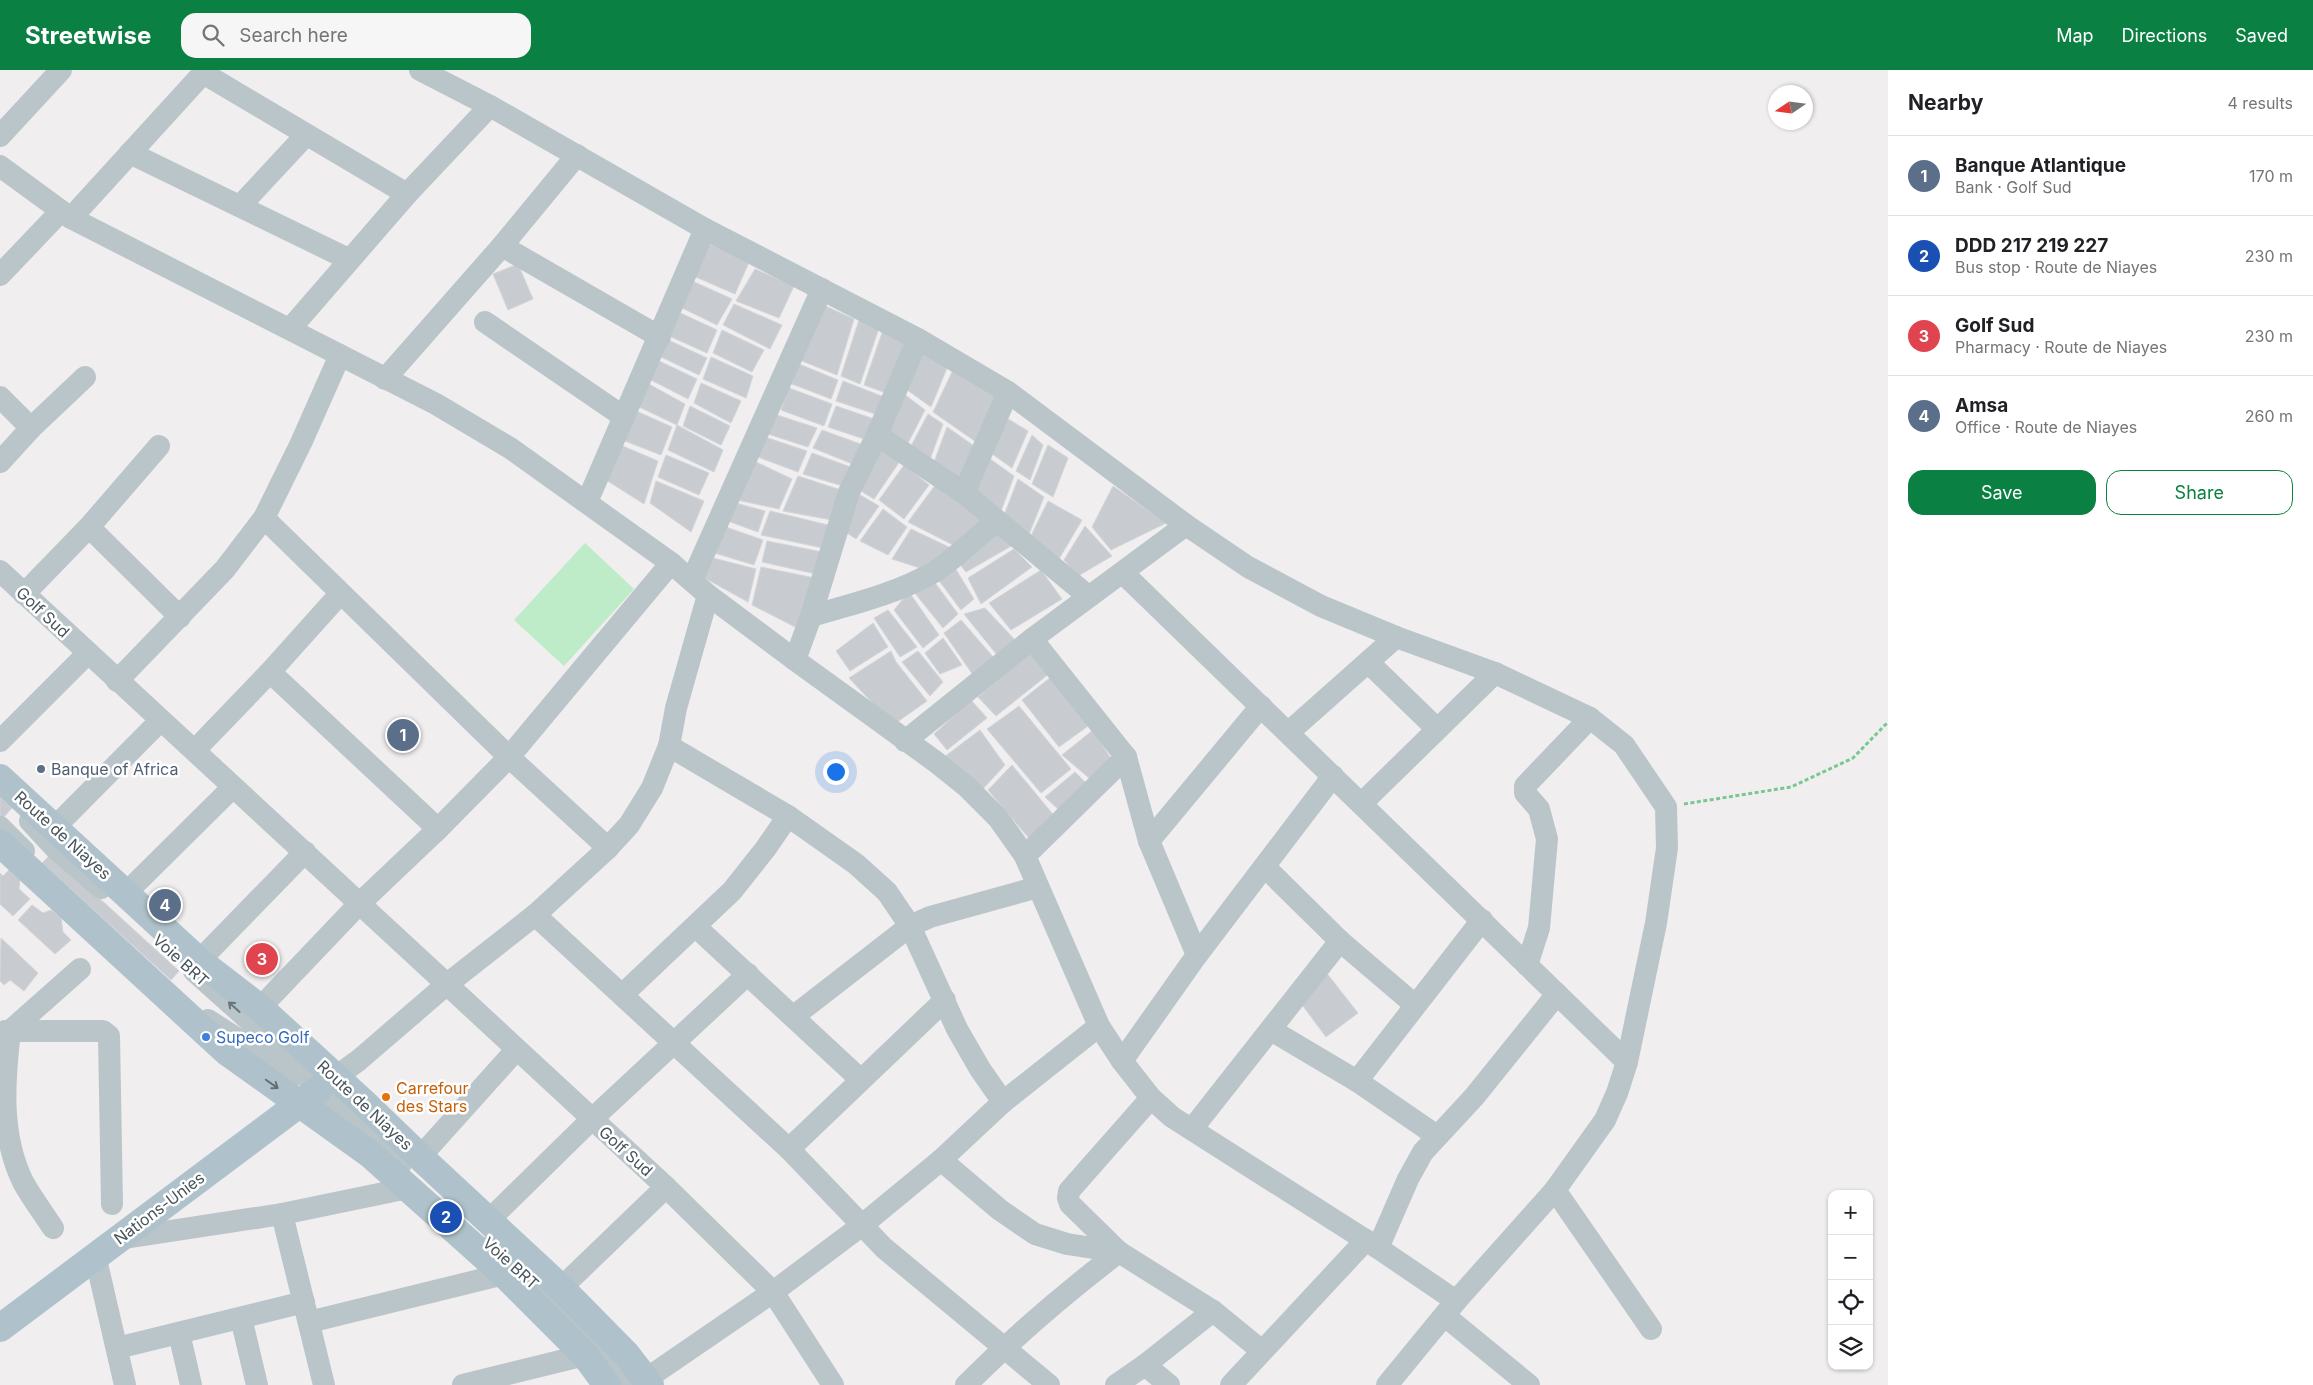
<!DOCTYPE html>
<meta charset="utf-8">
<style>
:root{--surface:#fff;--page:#f6f6f6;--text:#202124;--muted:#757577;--line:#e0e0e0;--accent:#0b8043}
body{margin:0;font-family:Inter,sans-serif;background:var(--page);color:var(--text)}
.controls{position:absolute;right:15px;bottom:15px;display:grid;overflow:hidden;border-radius:10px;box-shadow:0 1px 4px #0004}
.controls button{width:45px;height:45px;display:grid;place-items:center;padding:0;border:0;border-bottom:1px solid var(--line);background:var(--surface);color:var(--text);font:25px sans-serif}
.compass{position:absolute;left:1768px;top:15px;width:45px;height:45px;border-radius:50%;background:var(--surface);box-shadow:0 1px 4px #0004;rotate:257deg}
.you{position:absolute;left:835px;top:701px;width:18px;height:18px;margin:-12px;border:4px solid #fff;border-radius:50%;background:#1a73e8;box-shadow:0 0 0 8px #1a73e833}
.badge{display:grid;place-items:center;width:32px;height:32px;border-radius:50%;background:var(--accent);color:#fff;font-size:16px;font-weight:700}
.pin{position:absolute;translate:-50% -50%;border:2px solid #fff;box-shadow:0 1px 5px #0006}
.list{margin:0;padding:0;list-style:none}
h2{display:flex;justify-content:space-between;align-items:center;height:65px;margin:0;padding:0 20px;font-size:21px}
h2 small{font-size:16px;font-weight:400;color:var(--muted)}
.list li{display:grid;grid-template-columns:32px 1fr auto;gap:15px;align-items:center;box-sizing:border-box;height:80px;padding:0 20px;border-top:1px solid var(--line)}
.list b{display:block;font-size:19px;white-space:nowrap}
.list p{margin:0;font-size:16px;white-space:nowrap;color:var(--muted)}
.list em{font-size:16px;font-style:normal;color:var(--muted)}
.actions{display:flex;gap:10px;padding:15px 20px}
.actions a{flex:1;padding:11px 0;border:1px solid var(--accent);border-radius:15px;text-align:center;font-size:18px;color:var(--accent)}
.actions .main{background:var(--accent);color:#fff}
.icon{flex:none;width:28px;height:28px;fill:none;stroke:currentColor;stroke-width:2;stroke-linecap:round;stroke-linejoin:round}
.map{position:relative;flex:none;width:1888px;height:1315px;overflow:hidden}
header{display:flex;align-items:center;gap:30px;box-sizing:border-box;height:70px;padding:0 25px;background:var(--accent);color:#fff}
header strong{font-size:24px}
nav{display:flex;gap:28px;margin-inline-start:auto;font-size:18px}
.search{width:350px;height:45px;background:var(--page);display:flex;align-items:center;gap:12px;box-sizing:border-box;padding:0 18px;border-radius:15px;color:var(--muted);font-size:19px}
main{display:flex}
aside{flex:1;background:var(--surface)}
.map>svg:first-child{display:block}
.green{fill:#beecc8}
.building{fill:#c8ccd0;stroke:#d2d5d9}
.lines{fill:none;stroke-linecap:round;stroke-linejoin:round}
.path{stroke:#78c892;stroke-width:3;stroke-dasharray:4 2.5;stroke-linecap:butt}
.minor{stroke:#bac5ca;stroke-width:22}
.major{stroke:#afc2cb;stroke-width:28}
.oneway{stroke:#6a767c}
.oneway2{stroke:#617076}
.service-dot{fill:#5c6f8a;stroke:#fff;stroke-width:2}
.shop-dot{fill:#3f7fe0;stroke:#fff;stroke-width:2}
.food-dot{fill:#e8710a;stroke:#fff;stroke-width:2}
.labels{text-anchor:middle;stroke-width:5;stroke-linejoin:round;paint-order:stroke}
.street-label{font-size:16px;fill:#47545a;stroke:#fff}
.service-label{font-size:16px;fill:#4e5e75;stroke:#fff;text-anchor:start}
.shop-label{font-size:16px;fill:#366cbe;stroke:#fff;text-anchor:start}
.food-label{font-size:16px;fill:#c56008;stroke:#fff;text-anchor:start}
</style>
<header>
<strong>Streetwise</strong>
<div class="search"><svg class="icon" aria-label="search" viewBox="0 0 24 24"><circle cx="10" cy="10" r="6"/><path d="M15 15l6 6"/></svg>Search here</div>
<nav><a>Map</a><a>Directions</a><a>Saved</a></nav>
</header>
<main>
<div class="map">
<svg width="1888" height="1315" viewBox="0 0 1888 1315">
<rect width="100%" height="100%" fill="#f0eeee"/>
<polygon class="green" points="585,473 634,519 564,596 514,550"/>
<g class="building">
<polygon points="706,173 750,190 735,224 691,205"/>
<polygon points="518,194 533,229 508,240 493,204"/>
<polygon points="755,199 794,216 779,248 736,231"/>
<polygon points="690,210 732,229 717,255 678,236"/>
<polygon points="734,234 782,255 770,279 723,255"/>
<polygon points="823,235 854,249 837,305 797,289"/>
<polygon points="676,241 717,260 707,283 667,265"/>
<polygon points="859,250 879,258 860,314 841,306"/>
<polygon points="722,260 764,280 752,302 713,283"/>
<polygon points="883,260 909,272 886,323 864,315"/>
<polygon points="666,269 707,288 699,305 659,286"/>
<polygon points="918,281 947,298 931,337 903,317"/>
<polygon points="711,287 753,306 746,328 703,309"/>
<polygon points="657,290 697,309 688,329 649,309"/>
<polygon points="799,294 838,310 831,329 792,314"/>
<polygon points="954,298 1000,324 979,374 933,342"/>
<polygon points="843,311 884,327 878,345 836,331"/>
<polygon points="647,313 685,334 677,355 637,336"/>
<polygon points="701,313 741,331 731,353 694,333"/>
<polygon points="789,318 832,334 824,356 781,340"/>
<polygon points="900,321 925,340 908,373 885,357"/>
<polygon points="690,336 730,356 721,375 683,356"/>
<polygon points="836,336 877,350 867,370 828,357"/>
<polygon points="634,340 672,357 661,385 620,369"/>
<polygon points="928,344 943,354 929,392 909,380"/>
<polygon points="777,345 817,358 808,377 768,364"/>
<polygon points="1005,347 1028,361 1012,398 988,381"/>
<polygon points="677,355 723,380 714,402 668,380"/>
<polygon points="947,357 977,378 962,415 933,395"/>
<polygon points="822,360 863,375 855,395 813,378"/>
<polygon points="1032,365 1043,375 1030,410 1016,401"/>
<polygon points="762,366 807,381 798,402 755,386"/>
<polygon points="618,374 658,391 644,434 606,410"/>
<polygon points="879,375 900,391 874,429 856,418"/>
<polygon points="1048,375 1068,388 1053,427 1032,414"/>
<polygon points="812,383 856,399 846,417 803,404"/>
<polygon points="666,385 709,403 699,425 658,407"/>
<polygon points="986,386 1014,406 1000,444 971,423"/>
<polygon points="752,390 792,409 779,439 737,430"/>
<polygon points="904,395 929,415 904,449 879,430"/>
<polygon points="798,406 844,421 832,450 783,441"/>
<polygon points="1018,409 1044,427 1029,464 1003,448"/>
<polygon points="656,411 704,431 691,462 650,433"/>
<polygon points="936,414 988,451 957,477 908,452"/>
<polygon points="1113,416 1166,453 1111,480 1092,457"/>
<polygon points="855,422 879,436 856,469 841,459"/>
<polygon points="1048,431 1082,450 1059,489 1029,470"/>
<polygon points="732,432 765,441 758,462 725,450"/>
<polygon points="883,439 907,457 888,485 860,471"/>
<polygon points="770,441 828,455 823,478 761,465"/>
<polygon points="723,456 763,470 754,495 711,482"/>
<polygon points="1085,456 1112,486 1078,506 1064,490"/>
<polygon points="911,459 953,479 926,500 892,489"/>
<polygon points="997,464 1013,475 966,502 956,490"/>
<polygon points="767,471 822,482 816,504 762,492"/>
<polygon points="1014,479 1032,497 981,534 968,508"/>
<polygon points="709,487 756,499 748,532 701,506"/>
<polygon points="952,493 974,529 961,540 937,508"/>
<polygon points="761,497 815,508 799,559 752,535"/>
<polygon points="1041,500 1062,529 1011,560 989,533"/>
<polygon points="933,510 958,544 943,558 914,522"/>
<polygon points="909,522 939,565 923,578 894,540"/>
<polygon points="985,538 1015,570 997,585 964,544"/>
<polygon points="888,540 917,577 900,587 874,548"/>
<polygon points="961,550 994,588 973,605 944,563"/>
<polygon points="873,553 888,577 850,601 836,581"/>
<polygon points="943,568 962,595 940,604 925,583"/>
<polygon points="1034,579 1050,603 996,646 978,627"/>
<polygon points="891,581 896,592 927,631 893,655 849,608"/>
<polygon points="918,581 943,612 930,626 902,592"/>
<polygon points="1051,607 1088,656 1059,677 1022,630"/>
<polygon points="971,630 987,648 947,680 934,664"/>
<polygon points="1019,636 1071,699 1041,723 987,659"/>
<polygon points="980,660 1005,695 980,722 944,687"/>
<polygon points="1093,660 1113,692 1089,708 1062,685"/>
<polygon points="1012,695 1056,748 1033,773 988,720"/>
<polygon points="1075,702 1088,715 1060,741 1045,727"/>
<polygon points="0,727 12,738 2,749 0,748"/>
<polygon points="51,784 179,901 171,910 42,793"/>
<polygon points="9,800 20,810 19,819 30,829 13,846 0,834 0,803 3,806"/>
<polygon points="32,835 43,843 51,840 61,848 63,862 71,870 55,884 18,850"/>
<polygon points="1,868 38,903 24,921 10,910 4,915 0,911"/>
<polygon points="1325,901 1358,943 1326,967 1300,932"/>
</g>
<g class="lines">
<polyline class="path" points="1684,734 1791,717 1853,688 1888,652"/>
<g class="minor">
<polyline points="420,0 490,36 705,159 918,269 1008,322 1186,455 1248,497 1321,536 1396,567 1495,603 1590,648 1624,675 1666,737 1667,778 1656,853 1627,992 1617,1023 1605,1050 1555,1120 1456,1231 1387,1315"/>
<polyline points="203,3 407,124"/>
<polyline points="0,66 61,0"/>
<polyline points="130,83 348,189"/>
<polyline points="0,96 71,148 436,334 510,378 671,493 708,525 795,590 936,692 967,717 998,748 1025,786 1099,956 1122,991 1151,1028 1172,1047 1378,1178 1456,1231"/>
<polyline points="240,136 306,65"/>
<polyline points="71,148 206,0"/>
<polyline points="502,176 660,267"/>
<polyline points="0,205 61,141"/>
<polyline points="485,252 624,347"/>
<polyline points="290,259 407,124 490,36"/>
<polyline points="385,309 502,176 577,85"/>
<polyline points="0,327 31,358"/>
<polyline points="877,365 964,423 1088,526"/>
<polyline points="0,392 31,358 85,307"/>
<polyline points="964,423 1008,322"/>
<polyline points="587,432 705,159"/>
<polyline points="264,448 509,687 608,778"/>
<polyline points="89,457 180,547"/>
<polyline points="0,501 666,1117 773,1222 833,1315"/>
<polyline points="1123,503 1627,992"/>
<polyline points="692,510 822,219"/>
<polyline points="24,524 89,457 159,376"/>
<path d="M811 546C853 534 896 524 934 502 956 488 976 467 997 451"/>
<polyline points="1032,569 1126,687 1149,771 1197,885"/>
<polyline points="795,590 811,546 849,422 877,365 918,269"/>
<polyline points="1369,593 1437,659"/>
<polyline points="270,602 438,759"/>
<polyline points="117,611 225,499 264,448 301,373 340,285"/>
<polyline points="1289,662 1396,567"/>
<polyline points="0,671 88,583"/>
<polyline points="905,671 1032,569 1186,455"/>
<polyline points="669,676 788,746 856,794 887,822 910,856 957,959 980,999 1003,1032"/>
<polyline points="195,680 270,602 340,524"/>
<polyline points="1362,733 1495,603"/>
<polyline points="30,751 56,779 101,818"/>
<polyline points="0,757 24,781"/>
<polyline points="54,758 160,651"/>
<polyline points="1149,771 1261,636"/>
<polyline points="1025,786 1126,687"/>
<polyline points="1265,797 1340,871 1415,935"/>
<polyline points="126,823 232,718"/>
<polyline points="535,845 789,1079 884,1178 1049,1315"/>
<polyline points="696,857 860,1009"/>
<polyline points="199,891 305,782"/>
<polyline points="1527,895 1539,858 1547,769 1539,739 1525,723 1525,716 1590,648"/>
<polyline points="194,901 269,968 319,1019 401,1094"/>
<polyline points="622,925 732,821 766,778 788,746"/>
<polyline points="260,938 359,834 438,759 509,687 671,493"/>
<polyline points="794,946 910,856 930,847 1038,817"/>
<polyline points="208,950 294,1005"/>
<polyline points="1271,960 1357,1011 1437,1066"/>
<polyline points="5,961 103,961 109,966 112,1134"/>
<polyline points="1122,991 1197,885 1333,706"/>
<polyline points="1357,1011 1482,850"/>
<polyline points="322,1017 359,990 446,915 535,845 606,780 629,755 652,718 669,676 676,638 708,525"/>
<polyline points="1151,1028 1069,1121 1068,1128 1070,1134 1119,1182 1213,1241 1262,1281"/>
<polyline points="1192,1059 1340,871"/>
<polyline points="789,1079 945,930"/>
<polyline points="420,1087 516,980"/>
<polyline points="941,1090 1000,1140 1035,1164 1067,1174 1119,1182"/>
<polyline points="1555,1120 1651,1259"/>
<polyline points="282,1144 324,1315"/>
<polyline points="489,1150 591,1050 748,904"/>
<path d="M53 1158C43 1143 32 1128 23 1112 0 1065 4 1012 10 961L80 899"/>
<polyline points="118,1169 282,1144 408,1118"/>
<path d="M492 1175C540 1218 592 1261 627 1315"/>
<polyline points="1378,1178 1408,1109 1423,1082 1474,1027 1557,924"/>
<polyline points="95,1185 125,1315"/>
<polyline points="561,1218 666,1117"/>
<polyline points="1445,1246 1529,1315"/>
<polyline points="241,1248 257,1315"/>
<polyline points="309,1252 504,1204"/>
<polyline points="179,1263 191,1315"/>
<polyline points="117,1278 304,1232"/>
<polyline points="1145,1295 1169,1315"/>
<polyline points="646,1309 773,1222 861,1156 941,1090 1003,1032 1099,956"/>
<polyline points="463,1315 585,1285"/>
<path d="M966 1315C1014 1267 1065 1223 1119 1182"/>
<polyline points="1116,1315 1145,1295 1213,1241"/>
<polyline points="1231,1315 1366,1170"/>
</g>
<g class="major">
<polyline points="0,708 199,891 260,938 364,1033 420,1087 561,1218 626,1284 650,1315"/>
<polyline points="0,773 226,981 370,1084 504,1204 585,1285 607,1315"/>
<polyline points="0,1258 319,1019"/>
</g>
</g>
<defs><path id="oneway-shaft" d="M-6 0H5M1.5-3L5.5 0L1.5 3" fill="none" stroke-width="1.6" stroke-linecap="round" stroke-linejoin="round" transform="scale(1.25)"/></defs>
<use class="oneway" href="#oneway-shaft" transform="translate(234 937) rotate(-138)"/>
<use class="oneway2" href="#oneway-shaft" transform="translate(272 1014) rotate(35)"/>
<circle class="service-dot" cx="41" cy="699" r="5"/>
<circle class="shop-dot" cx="206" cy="967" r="5"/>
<circle class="food-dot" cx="386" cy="1027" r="5"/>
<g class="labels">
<g class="street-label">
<text transform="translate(43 542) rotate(43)" y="6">Golf Sud</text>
<text transform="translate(63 765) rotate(42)" y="6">Route de Niayes</text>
<text transform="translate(181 890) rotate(42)" y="6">Voie BRT</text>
<text transform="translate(365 1035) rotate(43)" y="6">Route de Niayes</text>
<text transform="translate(626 1081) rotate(42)" y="6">Golf Sud</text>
<text transform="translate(159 1138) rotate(-37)" y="6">Nations-Unies</text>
<text transform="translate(511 1193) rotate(42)" y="6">Voie BRT</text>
</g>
<g class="service-label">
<text x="51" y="705">Banque of Africa</text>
</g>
<g class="shop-label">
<text x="216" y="973">Supeco Golf</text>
</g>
<g class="food-label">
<text x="396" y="1024">Carrefour<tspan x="396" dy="18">des Stars</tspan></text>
</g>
</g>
</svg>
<div class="controls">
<button>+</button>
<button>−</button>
<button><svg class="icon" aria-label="locate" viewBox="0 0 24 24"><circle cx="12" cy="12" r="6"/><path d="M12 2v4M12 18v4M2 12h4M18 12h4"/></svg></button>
<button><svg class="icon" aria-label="layers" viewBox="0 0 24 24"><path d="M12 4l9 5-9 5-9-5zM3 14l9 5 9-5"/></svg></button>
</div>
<svg class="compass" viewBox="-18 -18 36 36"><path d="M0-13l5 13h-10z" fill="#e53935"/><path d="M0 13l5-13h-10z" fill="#757577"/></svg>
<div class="you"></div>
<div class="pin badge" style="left:403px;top:665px;background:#5c6f8a">1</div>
<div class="pin badge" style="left:446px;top:1147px;background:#1a4fb4">2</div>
<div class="pin badge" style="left:262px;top:889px;background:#e0444e">3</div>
<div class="pin badge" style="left:165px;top:835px;background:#5c6f8a">4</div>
</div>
<aside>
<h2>Nearby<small>4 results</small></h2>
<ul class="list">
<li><span class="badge" style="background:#5c6f8a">1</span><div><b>Banque Atlantique</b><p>Bank · Golf Sud</p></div><em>170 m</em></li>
<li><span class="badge" style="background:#1a4fb4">2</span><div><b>DDD 217 219 227</b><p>Bus stop · Route de Niayes</p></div><em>230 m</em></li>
<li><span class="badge" style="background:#e0444e">3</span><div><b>Golf Sud</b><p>Pharmacy · Route de Niayes</p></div><em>230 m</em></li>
<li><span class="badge" style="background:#5c6f8a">4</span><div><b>Amsa</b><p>Office · Route de Niayes</p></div><em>260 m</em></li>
</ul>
<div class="actions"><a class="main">Save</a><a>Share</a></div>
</aside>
</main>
